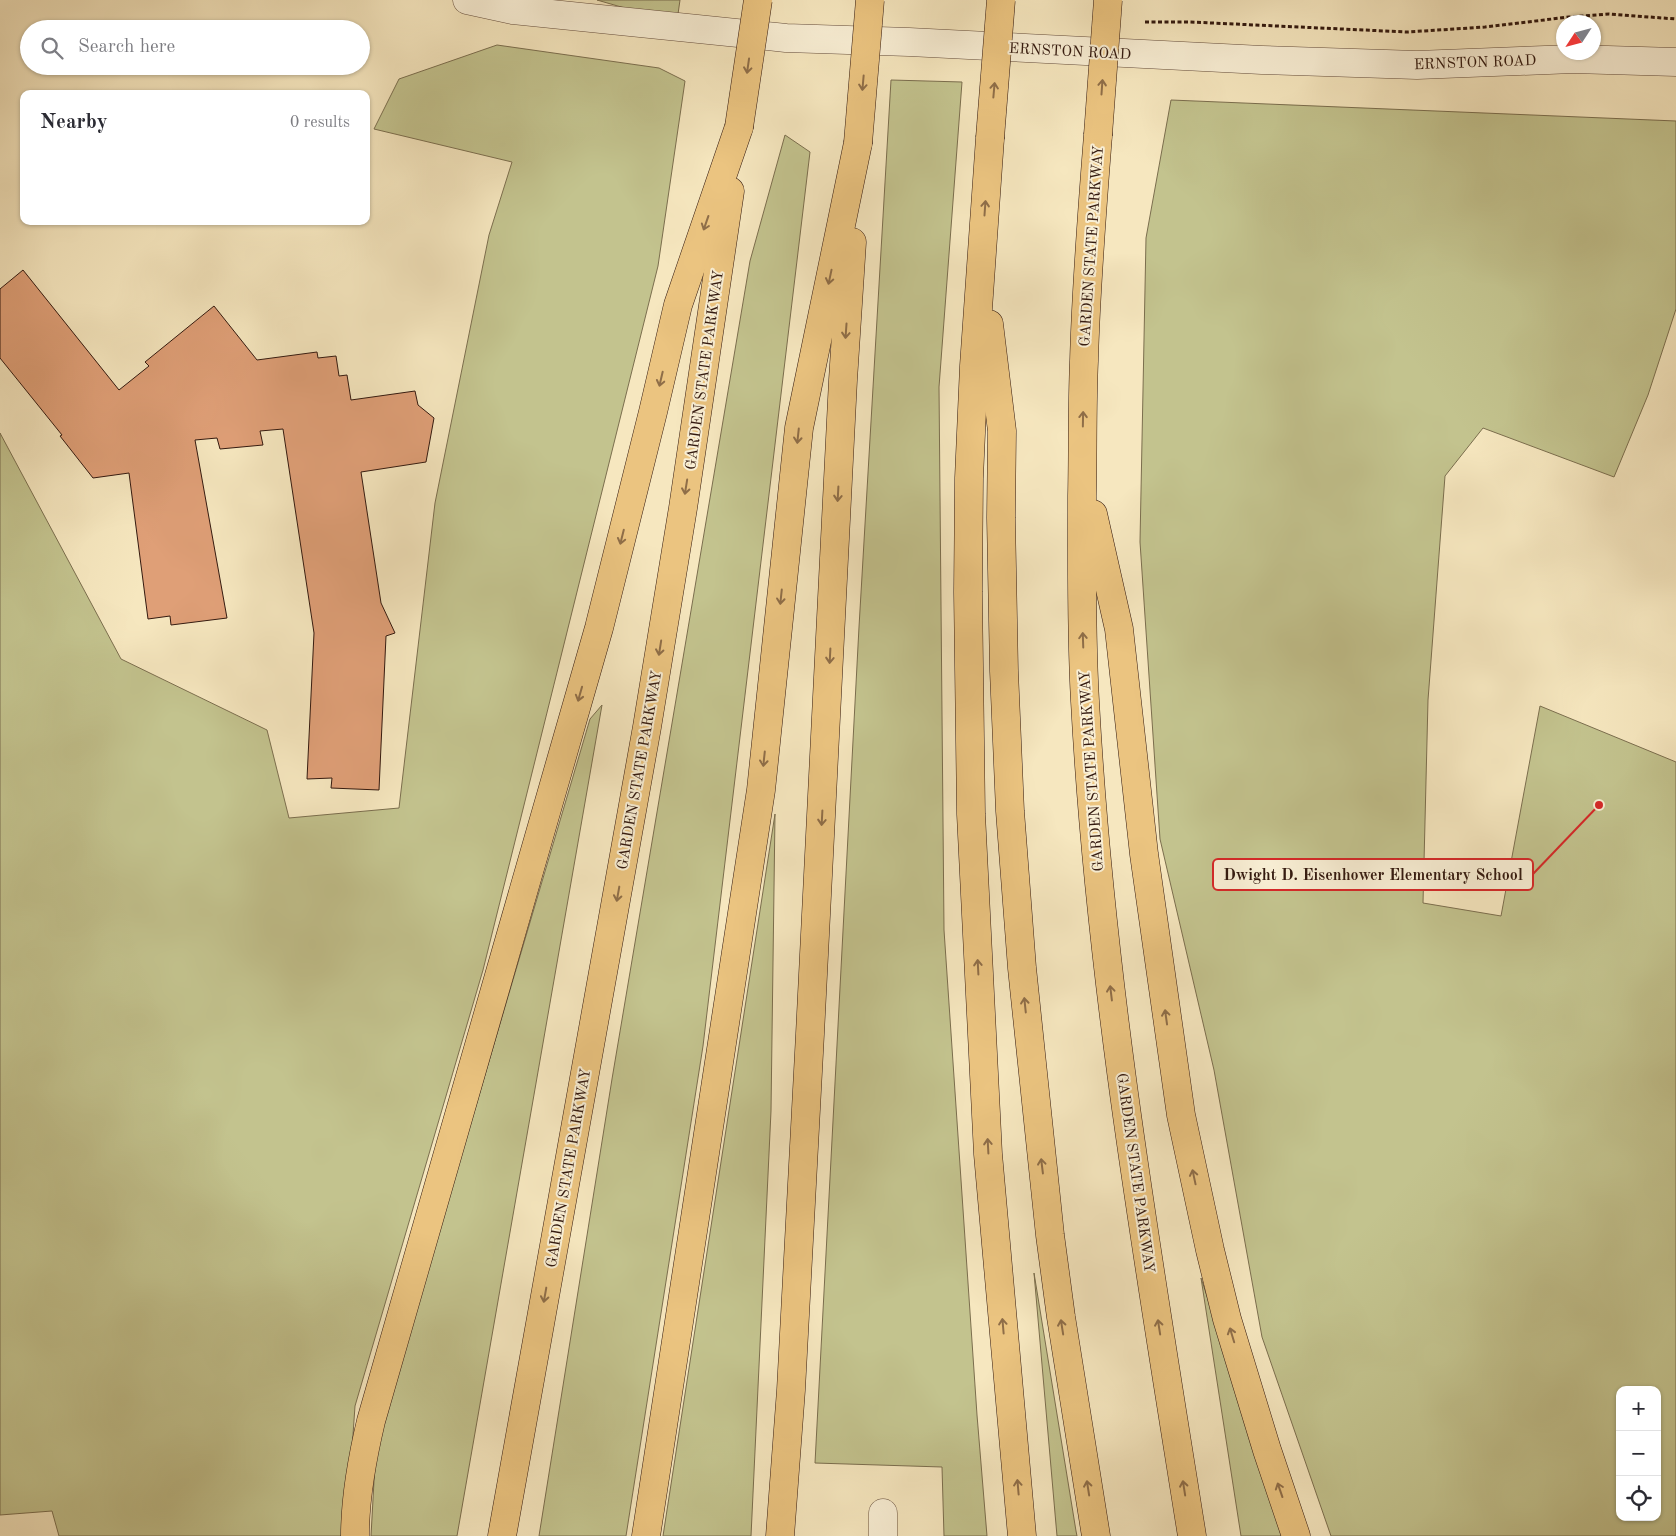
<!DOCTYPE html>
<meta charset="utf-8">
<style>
:root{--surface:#fff;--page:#f7f7f7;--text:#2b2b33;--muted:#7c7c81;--line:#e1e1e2}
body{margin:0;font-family:"Old Standard TT",serif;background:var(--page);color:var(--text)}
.controls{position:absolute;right:15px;bottom:15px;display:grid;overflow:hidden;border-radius:10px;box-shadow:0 1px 4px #0004}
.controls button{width:45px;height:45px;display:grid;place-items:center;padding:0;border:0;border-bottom:1px solid var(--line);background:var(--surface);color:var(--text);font:25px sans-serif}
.compass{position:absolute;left:1556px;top:15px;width:45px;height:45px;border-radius:50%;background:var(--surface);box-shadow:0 1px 4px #0004;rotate:234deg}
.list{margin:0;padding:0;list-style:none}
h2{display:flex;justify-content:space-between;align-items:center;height:65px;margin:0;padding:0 20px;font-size:21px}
h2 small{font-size:16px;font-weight:400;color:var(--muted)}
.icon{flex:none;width:28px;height:28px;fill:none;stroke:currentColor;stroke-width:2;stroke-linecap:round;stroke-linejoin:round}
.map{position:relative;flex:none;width:1676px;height:1536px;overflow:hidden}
.search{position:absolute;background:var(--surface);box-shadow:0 1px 4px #0004;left:20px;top:20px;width:350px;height:55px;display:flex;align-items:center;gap:12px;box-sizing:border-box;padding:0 18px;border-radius:28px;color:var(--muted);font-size:19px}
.panel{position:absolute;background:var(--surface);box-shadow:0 1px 4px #0004;left:20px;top:90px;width:350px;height:135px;border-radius:10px}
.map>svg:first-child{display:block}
.green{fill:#c3c38e;stroke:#7b6e4e;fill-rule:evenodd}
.building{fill:#df9f77;stroke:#33190f}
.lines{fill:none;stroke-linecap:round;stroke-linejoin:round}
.minor-casing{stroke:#644c3b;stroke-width:29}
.highway-casing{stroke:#33190f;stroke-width:29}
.path{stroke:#33190f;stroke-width:3;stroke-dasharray:4 2.5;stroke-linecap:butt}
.minor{stroke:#f9efd5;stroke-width:28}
.highway{stroke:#ebc480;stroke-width:28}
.highway-bridge-casing{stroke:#33190f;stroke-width:29;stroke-linecap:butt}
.highway-bridge{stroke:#ebc480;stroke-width:28}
.oneway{stroke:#8f6e48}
.labels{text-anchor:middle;stroke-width:4;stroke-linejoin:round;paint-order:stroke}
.street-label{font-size:15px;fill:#33190f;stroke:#f9efd5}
.leader{fill:none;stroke:#d62828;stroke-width:2}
.callout-dot{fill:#d62828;stroke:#f9efd5;stroke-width:2}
.callout{fill:#f9efd5;stroke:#d62828;stroke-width:2}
.callout-label{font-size:16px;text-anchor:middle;font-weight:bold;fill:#33190f}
</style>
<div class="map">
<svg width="1676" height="1536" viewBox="0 0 1676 1536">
<rect width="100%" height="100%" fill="#f6e7bf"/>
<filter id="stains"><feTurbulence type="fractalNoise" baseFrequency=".004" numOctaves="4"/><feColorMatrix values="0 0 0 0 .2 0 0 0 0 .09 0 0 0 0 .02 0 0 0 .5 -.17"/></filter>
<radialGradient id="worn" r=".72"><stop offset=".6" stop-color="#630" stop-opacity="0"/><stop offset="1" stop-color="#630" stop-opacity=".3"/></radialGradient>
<g class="green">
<polygon points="597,0 680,0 678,14 635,11"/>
<polygon points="497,45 659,68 685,81 658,266 483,970 355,1406 346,1536 59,1536 52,1511 0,1515 0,433 121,659 267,730 289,818 399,808 435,503 489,235 512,162 374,129 399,79"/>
<polygon points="891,80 962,82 939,387 944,930 977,1415 987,1536 944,1536 942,1467 815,1463 859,627"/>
<path d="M1171 100 1676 121V309L1648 395 1614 477 1483 428 1445 476 1428 700 1423 903 1501 916 1540 706 1676 762V1536H1331L1262 1337 1214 1070 1160 839 1140 542 1146 238ZM1620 1390H1657V1517H1620Z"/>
<polygon points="785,135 810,152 703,1046 626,1536 539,1536 612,1079 750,261"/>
<polygon points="602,705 457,1536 371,1536 376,1444 590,719"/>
<polygon points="775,814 771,1111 751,1536 663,1536"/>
<polygon points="1034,1273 1076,1531 1077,1536 1057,1536"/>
<polygon points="1201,1278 1285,1536 1241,1536"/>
</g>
<polygon class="building" points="23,270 119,390 149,366 145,362 214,306 257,360 317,352 318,358 336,356 339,376 347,375 351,400 415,391 418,405 434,418 426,462 361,472 381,603 395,633 386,636 379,790 331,788 332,778 307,779 314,633 283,429 260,431 263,445 220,449 217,438 195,440 227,618 171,625 170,616 148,619 129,473 93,478 60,436 62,435 0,358 0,289"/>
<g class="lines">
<g class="minor-casing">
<g id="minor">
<polyline points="467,0 513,10 786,38 909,42 1262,60 1417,65 1573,59 1676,62"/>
<polyline points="883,1513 883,1536"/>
</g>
</g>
<g class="highway-casing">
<g id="highway">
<path d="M1098 135C1092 211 1086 286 1084 361 1082 406 1083 451 1082 496 1082 564 1081 633 1085 701 1100 982 1148 1259 1192 1536"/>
<polyline points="990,138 974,366 969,478 968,592 971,814 988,1154 1022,1536"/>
<polyline points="989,324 1002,431 1001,518 1004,671 1010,811 1022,968 1050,1235 1061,1317 1096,1536"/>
<polyline points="1093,514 1119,629 1144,854 1181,1115 1210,1250 1227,1319 1267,1450 1296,1536"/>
<path d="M355 1536C355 1497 362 1459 371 1421L599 628 653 412 678 305 739 127"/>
<polyline points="502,1536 647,727 683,508 730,191"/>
<polyline points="646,1536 761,790 799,428 858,143"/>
<polyline points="780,1536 791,1390 810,1034 843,380 852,242"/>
</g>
</g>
<polyline class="path" points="1145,22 1190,22 1407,32 1485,27 1569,17 1609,14 1676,19"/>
<use href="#minor" class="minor"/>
<use href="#highway" class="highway"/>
<g class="highway-bridge-casing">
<g id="highway-bridge">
<polyline points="739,127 758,0"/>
<polyline points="1098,135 1108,0"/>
<polyline points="990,138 1001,0"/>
<polyline points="858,143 870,0"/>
</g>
</g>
<use href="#highway-bridge" class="highway-bridge"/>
</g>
<defs><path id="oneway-shaft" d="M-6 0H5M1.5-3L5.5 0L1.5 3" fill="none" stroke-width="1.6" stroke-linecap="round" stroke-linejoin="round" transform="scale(1.25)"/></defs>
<g class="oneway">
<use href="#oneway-shaft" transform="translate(748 66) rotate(98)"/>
<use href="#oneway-shaft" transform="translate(863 83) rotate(95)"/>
<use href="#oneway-shaft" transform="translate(1102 87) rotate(-86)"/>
<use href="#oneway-shaft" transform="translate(994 90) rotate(-85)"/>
<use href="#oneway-shaft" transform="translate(985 208) rotate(-86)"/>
<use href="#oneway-shaft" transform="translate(706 223) rotate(109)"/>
<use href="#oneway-shaft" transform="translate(830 277) rotate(102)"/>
<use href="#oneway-shaft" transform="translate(846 331) rotate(94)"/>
<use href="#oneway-shaft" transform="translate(661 379) rotate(103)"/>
<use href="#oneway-shaft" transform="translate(1083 419) rotate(-89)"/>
<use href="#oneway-shaft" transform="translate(798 436) rotate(96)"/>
<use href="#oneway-shaft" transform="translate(686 487) rotate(99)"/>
<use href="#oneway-shaft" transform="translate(838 494) rotate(93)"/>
<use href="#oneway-shaft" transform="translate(622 537) rotate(104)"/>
<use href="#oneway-shaft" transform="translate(781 597) rotate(96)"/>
<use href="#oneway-shaft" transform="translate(1083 640) rotate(-92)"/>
<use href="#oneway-shaft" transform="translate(660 648) rotate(99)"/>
<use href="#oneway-shaft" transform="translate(830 656) rotate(93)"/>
<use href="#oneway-shaft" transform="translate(580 694) rotate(106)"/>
<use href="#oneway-shaft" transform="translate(764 759) rotate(96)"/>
<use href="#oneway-shaft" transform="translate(822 818) rotate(93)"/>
<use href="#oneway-shaft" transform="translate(618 894) rotate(100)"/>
<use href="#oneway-shaft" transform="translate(978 967) rotate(-93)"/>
<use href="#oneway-shaft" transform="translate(1111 993) rotate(-97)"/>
<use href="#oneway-shaft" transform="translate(1025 1005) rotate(-96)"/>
<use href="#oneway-shaft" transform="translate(1166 1017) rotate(-98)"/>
<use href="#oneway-shaft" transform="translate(988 1146) rotate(-93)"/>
<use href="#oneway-shaft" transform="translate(1042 1166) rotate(-97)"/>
<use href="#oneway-shaft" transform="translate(1194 1177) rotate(-102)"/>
<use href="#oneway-shaft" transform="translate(545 1295) rotate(100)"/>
<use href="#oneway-shaft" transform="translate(1003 1326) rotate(-95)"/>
<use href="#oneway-shaft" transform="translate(1062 1327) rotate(-99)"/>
<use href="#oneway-shaft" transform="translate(1159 1327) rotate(-99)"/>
<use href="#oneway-shaft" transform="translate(1232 1335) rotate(-107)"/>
<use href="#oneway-shaft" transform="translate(1018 1487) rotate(-95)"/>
<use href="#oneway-shaft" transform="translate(1088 1488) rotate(-99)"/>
<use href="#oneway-shaft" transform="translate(1184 1488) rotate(-99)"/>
<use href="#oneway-shaft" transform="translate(1280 1490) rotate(-109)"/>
</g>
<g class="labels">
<g class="street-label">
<text transform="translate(1070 51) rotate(3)" y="5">ERNSTON ROAD</text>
<text transform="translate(1475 62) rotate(-2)" y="5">ERNSTON ROAD</text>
<text transform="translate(1091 246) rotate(-86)" y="5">GARDEN STATE PARKWAY</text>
<text transform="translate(704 370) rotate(-82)" y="5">GARDEN STATE PARKWAY</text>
<text transform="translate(639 770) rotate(-80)" y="5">GARDEN STATE PARKWAY</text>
<text transform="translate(1091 771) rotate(-94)" y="5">GARDEN STATE PARKWAY</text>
<text transform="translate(568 1168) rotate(-80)" y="5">GARDEN STATE PARKWAY</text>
<text transform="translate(1136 1173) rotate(82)" y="5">GARDEN STATE PARKWAY</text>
</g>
</g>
<path class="leader" d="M1599 805L1533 874"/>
<circle class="callout-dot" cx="1599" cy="805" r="5"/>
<rect class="callout" x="1213" y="859" width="320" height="31" rx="5"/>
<g class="callout-label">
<text x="1373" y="880">Dwight D. Eisenhower Elementary School</text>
</g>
<rect width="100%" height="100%" filter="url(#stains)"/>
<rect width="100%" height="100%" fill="url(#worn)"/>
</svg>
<div class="controls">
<button>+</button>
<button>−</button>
<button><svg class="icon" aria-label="locate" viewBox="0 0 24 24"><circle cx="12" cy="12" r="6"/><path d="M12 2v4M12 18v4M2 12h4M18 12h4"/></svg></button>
</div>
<svg class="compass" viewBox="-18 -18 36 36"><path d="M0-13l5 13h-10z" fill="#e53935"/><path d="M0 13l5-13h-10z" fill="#7c7c81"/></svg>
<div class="search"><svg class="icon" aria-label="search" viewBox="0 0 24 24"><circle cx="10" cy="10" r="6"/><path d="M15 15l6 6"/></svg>Search here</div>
<section class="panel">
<h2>Nearby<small>0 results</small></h2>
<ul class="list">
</ul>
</section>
</div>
